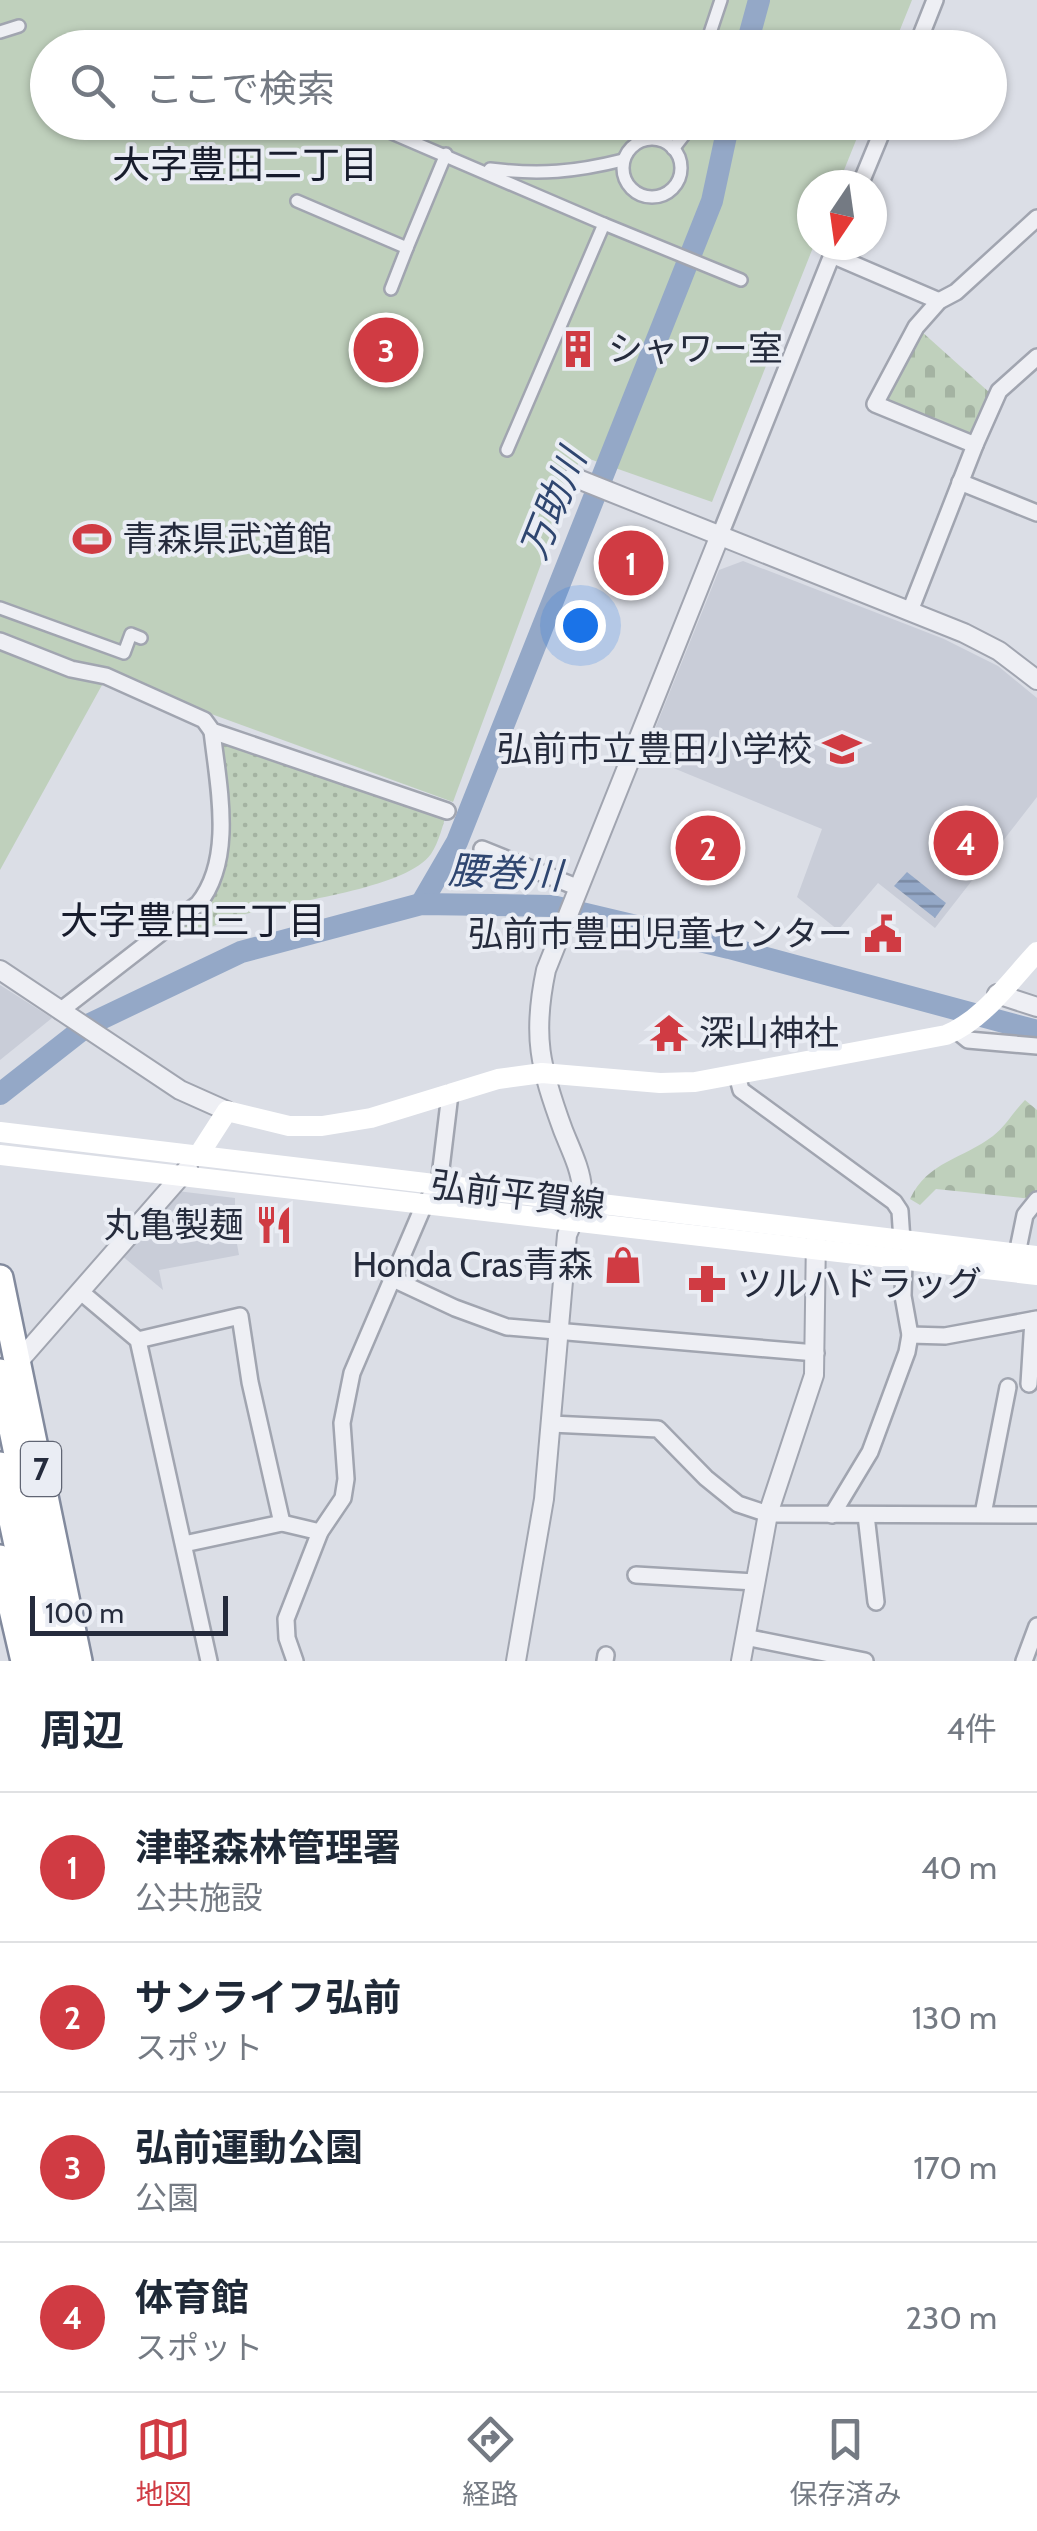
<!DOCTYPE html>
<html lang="ja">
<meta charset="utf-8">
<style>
:root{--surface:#fff;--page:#f6f6f7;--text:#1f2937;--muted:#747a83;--line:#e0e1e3;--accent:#d03b43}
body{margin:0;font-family:Cabin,"Noto Sans JP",sans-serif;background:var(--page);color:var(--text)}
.compass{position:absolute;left:797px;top:170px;width:90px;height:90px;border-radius:50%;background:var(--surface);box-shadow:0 2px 8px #0004;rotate:193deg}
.scale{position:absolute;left:30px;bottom:25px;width:198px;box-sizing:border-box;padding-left:10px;border:5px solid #252b3c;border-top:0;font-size:28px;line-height:35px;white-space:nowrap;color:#252b3c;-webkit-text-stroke:8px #eaedf4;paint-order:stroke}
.you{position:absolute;left:580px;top:625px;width:35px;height:35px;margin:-25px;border:8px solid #fff;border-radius:50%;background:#1a73e8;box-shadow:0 0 0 15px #1a73e833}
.badge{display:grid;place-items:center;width:65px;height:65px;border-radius:50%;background:var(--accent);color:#fff;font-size:32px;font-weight:700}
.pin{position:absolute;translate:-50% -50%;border:5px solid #fff;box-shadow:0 2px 10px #0006}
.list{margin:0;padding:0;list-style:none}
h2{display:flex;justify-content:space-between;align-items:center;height:130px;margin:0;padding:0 40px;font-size:42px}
h2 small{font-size:32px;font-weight:400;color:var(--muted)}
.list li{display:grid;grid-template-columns:65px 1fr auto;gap:30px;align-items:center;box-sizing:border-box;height:150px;padding:0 40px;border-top:2px solid var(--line)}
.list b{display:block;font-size:38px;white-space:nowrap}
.list p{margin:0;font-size:32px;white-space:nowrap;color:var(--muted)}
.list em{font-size:32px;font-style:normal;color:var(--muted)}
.icon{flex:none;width:55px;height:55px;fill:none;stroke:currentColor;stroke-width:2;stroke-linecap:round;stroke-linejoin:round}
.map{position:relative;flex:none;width:1037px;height:1661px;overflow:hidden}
.search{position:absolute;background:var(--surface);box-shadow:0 2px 8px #0004;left:30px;right:30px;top:30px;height:110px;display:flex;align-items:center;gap:25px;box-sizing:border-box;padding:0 35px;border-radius:55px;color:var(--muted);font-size:38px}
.sheet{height:730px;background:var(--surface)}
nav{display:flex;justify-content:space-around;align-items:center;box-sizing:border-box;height:140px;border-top:2px solid var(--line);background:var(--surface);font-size:28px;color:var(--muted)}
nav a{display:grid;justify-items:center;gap:5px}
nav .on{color:var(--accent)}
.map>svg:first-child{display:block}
.built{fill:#c9cdd8}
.grass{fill:url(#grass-dots)}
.cemetery{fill:url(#cemetery-stones)}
.green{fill:#bfd0bc}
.water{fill:url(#water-rules)}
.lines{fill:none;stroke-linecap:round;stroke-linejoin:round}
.river{stroke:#94a8c7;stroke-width:22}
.pedestrian-casing{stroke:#a1a5b0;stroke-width:16}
.minor-casing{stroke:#a1a5b0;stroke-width:20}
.tertiary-casing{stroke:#a1a5b0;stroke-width:22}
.trunk-casing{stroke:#828a9d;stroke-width:30}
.pedestrian{stroke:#eeeff4;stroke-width:11}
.minor{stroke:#eeeff4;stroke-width:15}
.tertiary{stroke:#eeeff4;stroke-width:18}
.secondary{stroke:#fff;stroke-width:20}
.trunk{stroke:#fff;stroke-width:25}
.labels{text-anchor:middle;stroke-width:8;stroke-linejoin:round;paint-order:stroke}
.shield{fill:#eaedf4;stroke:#606573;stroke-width:2.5}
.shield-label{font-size:32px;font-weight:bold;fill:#252b3c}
.poi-label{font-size:35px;fill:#252b3c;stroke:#eaedf4;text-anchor:start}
.street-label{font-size:35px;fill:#252b3c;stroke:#eaedf4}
.neighbourhood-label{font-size:38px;fill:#171c2c;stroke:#eaedf4}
.water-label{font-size:38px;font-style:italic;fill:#2f4670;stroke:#eaedf4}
</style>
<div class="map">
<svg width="1037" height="1661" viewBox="0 0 1037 1661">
<defs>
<pattern id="grass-dots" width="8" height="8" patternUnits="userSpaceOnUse" patternTransform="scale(2.5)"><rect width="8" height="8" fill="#bfd0bc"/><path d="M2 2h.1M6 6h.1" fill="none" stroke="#a4b3a2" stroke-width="1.8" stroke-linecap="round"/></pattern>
<pattern id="cemetery-stones" width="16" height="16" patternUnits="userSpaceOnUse" patternTransform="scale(2.5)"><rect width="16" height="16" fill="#bfd0bc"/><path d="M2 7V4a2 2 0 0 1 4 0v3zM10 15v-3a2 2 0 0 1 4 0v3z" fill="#a4b3a2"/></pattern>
<pattern id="water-rules" width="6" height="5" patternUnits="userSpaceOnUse" patternTransform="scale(2.5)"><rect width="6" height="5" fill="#94a8c7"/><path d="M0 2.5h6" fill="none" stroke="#7989a3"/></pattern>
</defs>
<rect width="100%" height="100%" fill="#dbdee6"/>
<g class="built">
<polygon points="743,561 944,639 998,666 1037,698 1037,797 935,928 878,883 838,930 797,897 822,829 644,756 719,570"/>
<polygon points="0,985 52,1018 0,1060"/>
<polygon points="177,1191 235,1198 235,1233 239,1255 159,1270 163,1290 121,1255"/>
</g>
<path class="grass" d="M212 731 447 811C443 825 439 842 431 854 405 890 287 901 242 915 225 920 210 929 192 934L183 927 187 913 218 860Z"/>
<g class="cemetery">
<polygon points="921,331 990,393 971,440 881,402"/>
<path d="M1025 1100 1037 1110V1195L1032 1199 936 1189 920 1205 910 1199C928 1161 963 1159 993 1136 1005 1127 1014 1111 1025 1100Z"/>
</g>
<polygon class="green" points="0,0 912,0 893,47 48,48 48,122 863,123 838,185 812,185 814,245 712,502 581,456 453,802 107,676 0,870"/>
<polygon class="water" points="907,872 946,903 935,918 894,886"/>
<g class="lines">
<g class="river">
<polyline points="746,48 759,0"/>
<polyline points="421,904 457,842 712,201 729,122"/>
<polyline points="0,1094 88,1025 241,952 421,904 552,906 729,948 1037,1031"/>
</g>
<g class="pedestrian-casing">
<g id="pedestrian">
<polyline points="0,32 19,26"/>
<polyline points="705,48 721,0"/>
<polyline points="366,122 604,224 507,450"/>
<circle cx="652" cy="168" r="29"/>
<polyline points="673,149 694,122"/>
<path d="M490 169C540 175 575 172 623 160"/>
<polyline points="297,201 407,248 391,289"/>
<polyline points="604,224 741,280"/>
<polyline points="407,248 446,154"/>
<polyline points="0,608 124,653 131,634 141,638"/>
</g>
</g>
<g class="minor-casing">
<g id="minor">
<polyline points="916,48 935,0"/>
<polyline points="860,185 886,122"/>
<polyline points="832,255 939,301"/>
<polyline points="975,445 999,391 1037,357"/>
<polyline points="960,482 1037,513"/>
<polyline points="720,535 836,245"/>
<polyline points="910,611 975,445 875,404 916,327 939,301 956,292 1037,218"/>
<polyline points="0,641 71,669 106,676 204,720 212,731 447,811"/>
<polyline points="482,849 579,888"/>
<path d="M60 1011 198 904C235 859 218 785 212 731"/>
<polyline points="957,1031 968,1040 1037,1046"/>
<polyline points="737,1075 741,1090 894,1202 900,1211 902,1241"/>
<polyline points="1017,1254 1025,1215 1037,1200"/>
<polyline points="393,1279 455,1308 507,1327 816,1353"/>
<polyline points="81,1292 138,1340 209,1661"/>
<polyline points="910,1335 945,1336 1037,1319"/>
<polyline points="138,1340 240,1316 250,1382 282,1523"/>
<polyline points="1029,1384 1033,1320"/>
<polyline points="551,1424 658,1429 706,1478 738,1504 768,1514 1037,1515"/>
<polyline points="983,1514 1008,1387"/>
<polyline points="832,1515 870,1452 907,1352 910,1335 903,1296 904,1260"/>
<polyline points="866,1515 876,1602"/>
<polyline points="184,1544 282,1523 320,1532"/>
<polyline points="636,1575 755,1582"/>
<polyline points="745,1637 865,1661"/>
<polyline points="295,1661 287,1638 286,1619 320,1532 343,1498 346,1479 342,1423 352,1373 424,1205 439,1185 450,1094"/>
<polyline points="605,1661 606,1655"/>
<polyline points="1024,1661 1037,1626"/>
</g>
</g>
<g class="tertiary-casing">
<g id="tertiary">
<polyline points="573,477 964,633 999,651 1037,680"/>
<polyline points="0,970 180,1090 227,1111"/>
<polyline points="997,994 1037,1007"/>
<polyline points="19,1361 188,1168"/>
<path d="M516 1661 544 1499 567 1235 581 1202 582 1189C581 1169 570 1148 563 1130 540 1067 532 1036 546 970L720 535"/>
<polyline points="741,1661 768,1514 814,1375 816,1237"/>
</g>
</g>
<g class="trunk-casing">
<g id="trunk">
<polyline points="0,1278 79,1661"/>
<polyline points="0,1372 60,1661"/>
<polyline points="0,1465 42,1661"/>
<polyline points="0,1558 24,1661"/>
</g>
</g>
<use href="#pedestrian" class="pedestrian"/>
<use href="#minor" class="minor"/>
<use href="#tertiary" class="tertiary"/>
<g class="secondary">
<polyline points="0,1132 1037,1256"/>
<polyline points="0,1155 1037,1275"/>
<path d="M198 1156 227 1111 289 1126H322L371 1118 498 1079 542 1073 660 1083 695 1082 946 1035C983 1020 1010 981 1037 952"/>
</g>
<use href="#trunk" class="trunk"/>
</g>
<defs>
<g id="building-bare" transform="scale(3)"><path d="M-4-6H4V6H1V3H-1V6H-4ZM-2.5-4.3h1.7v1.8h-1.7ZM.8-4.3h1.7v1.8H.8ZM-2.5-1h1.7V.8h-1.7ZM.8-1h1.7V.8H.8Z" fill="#d03b43" stroke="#eaedf4" stroke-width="2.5" paint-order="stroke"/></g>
<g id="stadium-bare" transform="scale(3)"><path d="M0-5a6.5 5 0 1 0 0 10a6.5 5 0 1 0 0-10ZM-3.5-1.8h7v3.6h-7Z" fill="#d03b43" stroke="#eaedf4" stroke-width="2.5" paint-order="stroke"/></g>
<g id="school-bare" transform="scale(3)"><path d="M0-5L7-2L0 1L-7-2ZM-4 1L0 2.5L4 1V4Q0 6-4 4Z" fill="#d03b43" stroke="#eaedf4" stroke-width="2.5" paint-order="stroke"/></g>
<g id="civic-bare" transform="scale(3)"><path d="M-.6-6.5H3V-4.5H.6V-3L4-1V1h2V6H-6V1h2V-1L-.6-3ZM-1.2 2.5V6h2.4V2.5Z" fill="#d03b43" stroke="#eaedf4" stroke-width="2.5" paint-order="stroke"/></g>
<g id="temple-bare" transform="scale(3)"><path d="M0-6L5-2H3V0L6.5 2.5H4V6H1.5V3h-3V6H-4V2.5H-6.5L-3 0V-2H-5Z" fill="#d03b43" stroke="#eaedf4" stroke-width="2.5" paint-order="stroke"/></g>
<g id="restaurant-bare" transform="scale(3)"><path d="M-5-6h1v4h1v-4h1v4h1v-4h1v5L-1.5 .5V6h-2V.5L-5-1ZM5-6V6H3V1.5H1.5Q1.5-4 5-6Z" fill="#d03b43" stroke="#eaedf4" stroke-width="2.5" paint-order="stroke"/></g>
<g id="shop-bare" transform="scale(3)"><path d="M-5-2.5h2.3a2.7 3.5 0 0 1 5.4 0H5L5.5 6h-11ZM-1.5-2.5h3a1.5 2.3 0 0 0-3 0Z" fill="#d03b43" stroke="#eaedf4" stroke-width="2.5" paint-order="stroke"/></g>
<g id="pharmacy-bare" transform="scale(3)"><path d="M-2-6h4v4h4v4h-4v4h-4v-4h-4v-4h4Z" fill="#d03b43" stroke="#eaedf4" stroke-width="2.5" paint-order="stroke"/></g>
</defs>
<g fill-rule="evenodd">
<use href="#building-bare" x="578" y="349"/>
<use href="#stadium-bare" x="92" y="539"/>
<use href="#school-bare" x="842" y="749"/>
<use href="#civic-bare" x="883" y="934"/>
<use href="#temple-bare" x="669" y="1033"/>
<use href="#restaurant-bare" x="274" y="1225"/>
<use href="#shop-bare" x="623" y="1265"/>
<use href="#pharmacy-bare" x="707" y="1284"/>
</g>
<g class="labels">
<rect class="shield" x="21" y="1442" width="40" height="54" rx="8"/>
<g class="shield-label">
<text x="41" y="1480">7</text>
</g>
<g class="poi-label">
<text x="608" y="361">シャワー室</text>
<text x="122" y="551">青森県武道館</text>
<text x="812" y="761" text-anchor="end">弘前市立豊田小学校</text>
<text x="853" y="946" text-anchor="end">弘前市豊田児童センター</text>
<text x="699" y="1045">深山神社</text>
<text x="244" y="1237" text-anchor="end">丸亀製麺</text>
<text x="593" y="1277" text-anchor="end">Honda Cras青森</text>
<text x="737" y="1296">ツルハドラッグ</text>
</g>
<g class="street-label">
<text transform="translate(518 1195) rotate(7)" y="12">弘前平賀線</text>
</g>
<g class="neighbourhood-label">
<text x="245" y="178">大字豊田二丁目</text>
<text x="193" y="934">大字豊田三丁目</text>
</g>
<g class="water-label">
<text transform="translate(553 504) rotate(-68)" y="13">万助川</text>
<text transform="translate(505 873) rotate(3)" y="13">腰巻川</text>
</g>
</g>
</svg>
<svg class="compass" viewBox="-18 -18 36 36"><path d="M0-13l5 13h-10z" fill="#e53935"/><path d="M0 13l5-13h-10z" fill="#747a83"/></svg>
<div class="scale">100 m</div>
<div class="you"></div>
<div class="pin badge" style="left:631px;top:563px">1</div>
<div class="pin badge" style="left:708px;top:848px">2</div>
<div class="pin badge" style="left:386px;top:350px">3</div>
<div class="pin badge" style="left:966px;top:843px">4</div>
<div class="search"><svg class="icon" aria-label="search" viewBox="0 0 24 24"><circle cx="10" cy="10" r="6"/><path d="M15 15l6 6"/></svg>ここで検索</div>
</div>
<section class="sheet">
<h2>周辺<small>4件</small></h2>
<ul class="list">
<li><span class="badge">1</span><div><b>津軽森林管理署</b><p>公共施設</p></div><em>40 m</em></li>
<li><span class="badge">2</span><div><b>サンライフ弘前</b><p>スポット</p></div><em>130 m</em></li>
<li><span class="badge">3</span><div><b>弘前運動公園</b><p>公園</p></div><em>170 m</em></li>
<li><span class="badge">4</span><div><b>体育館</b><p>スポット</p></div><em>230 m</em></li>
</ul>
</section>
<nav>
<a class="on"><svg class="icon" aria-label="map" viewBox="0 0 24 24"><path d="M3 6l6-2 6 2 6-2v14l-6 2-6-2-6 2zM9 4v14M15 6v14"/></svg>地図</a>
<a><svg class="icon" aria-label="directions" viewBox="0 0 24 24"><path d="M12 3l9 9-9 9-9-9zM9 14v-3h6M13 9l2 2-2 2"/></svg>経路</a>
<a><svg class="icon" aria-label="saved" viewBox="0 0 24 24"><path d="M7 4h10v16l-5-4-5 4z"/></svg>保存済み</a>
</nav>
